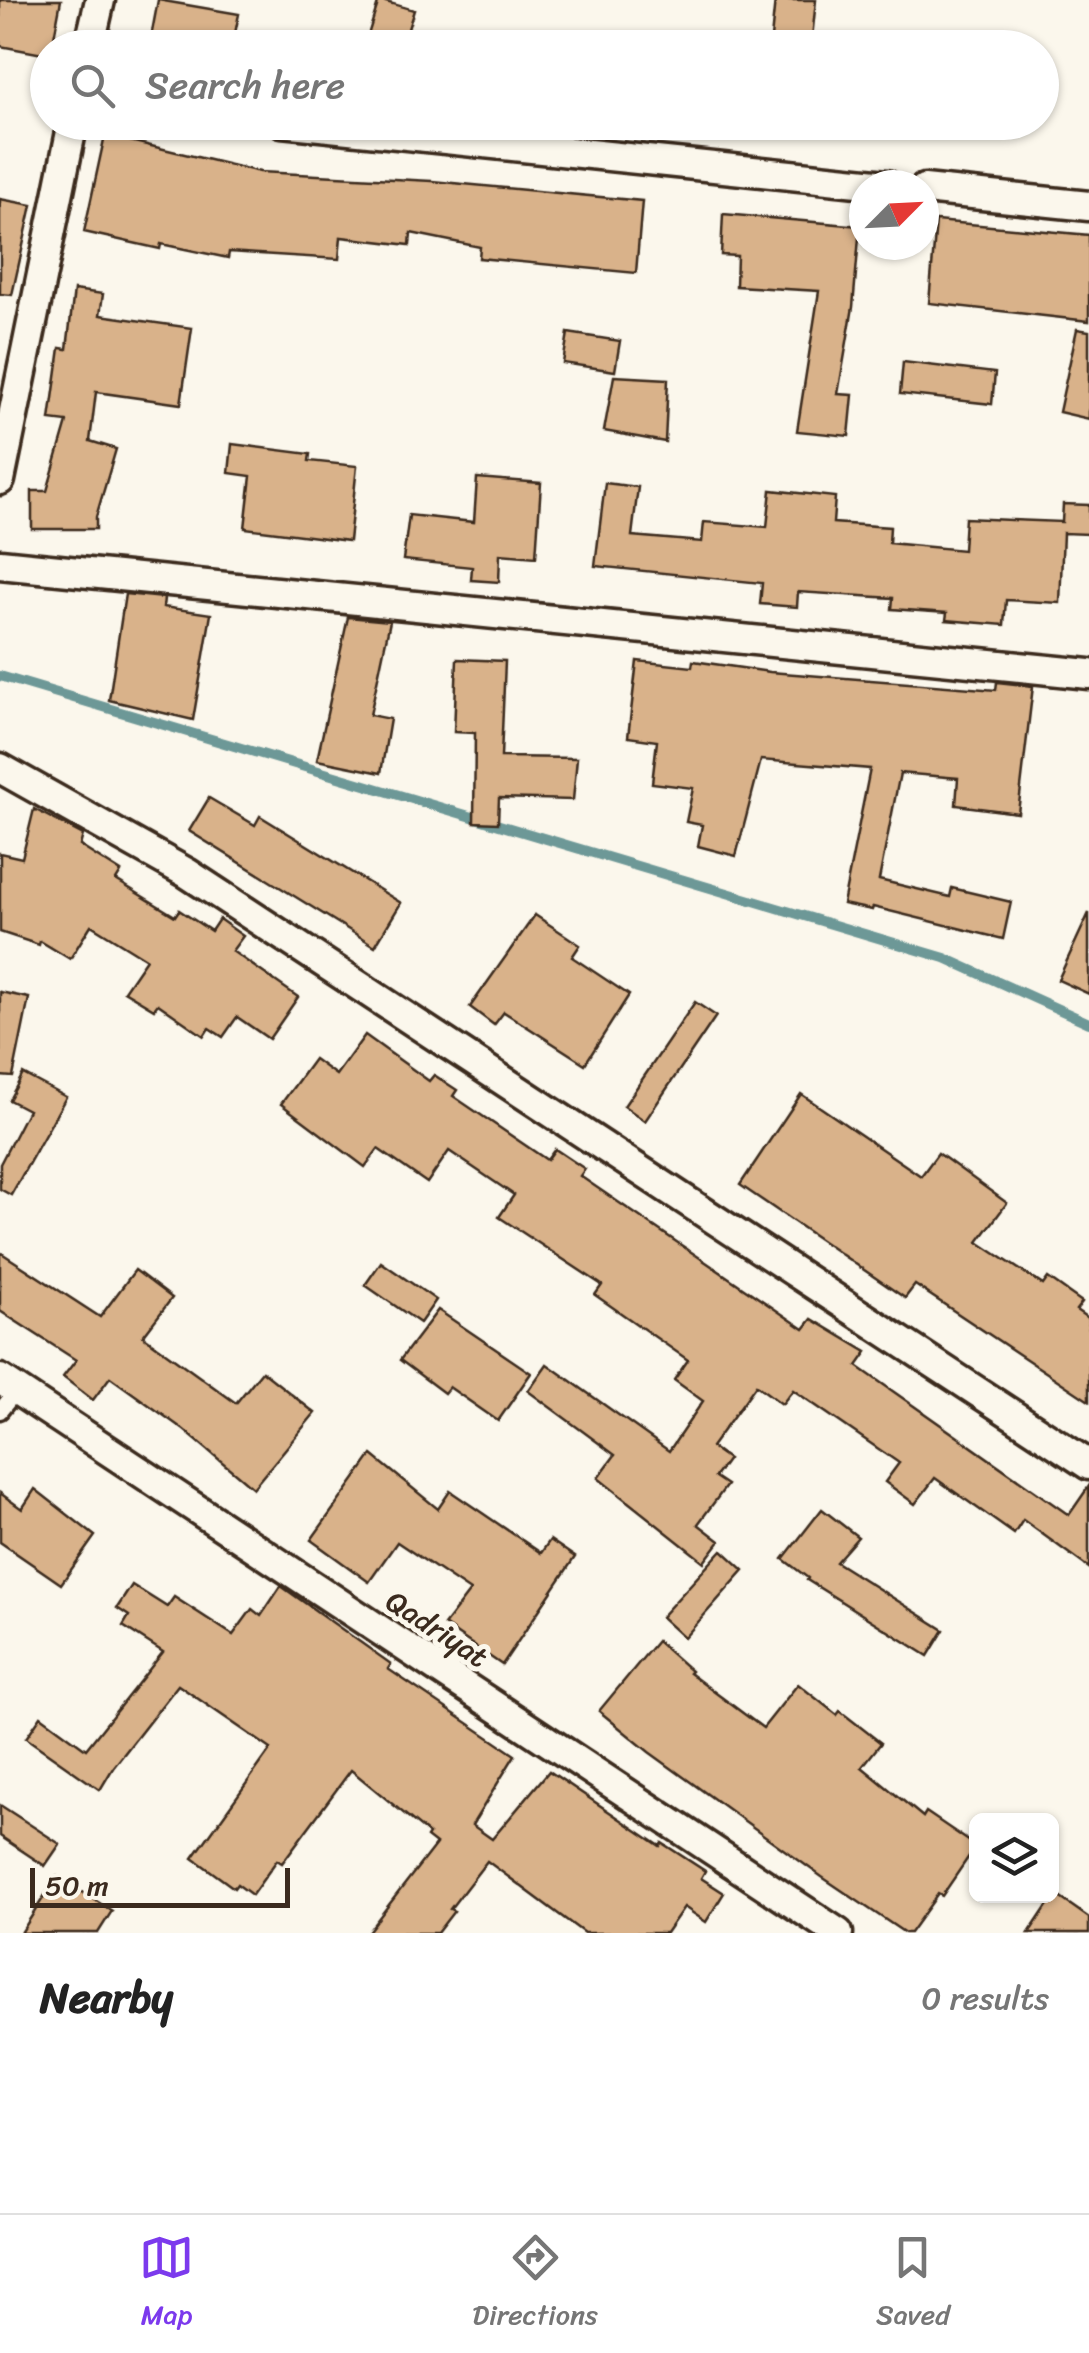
<!DOCTYPE html>
<style>
:root{--surface:#fff;--page:#f2f2f2;--text:#222;--muted:#767676;--line:#e0e0e0;--accent:#7c3aed}
body{margin:0;font-family:Sriracha,sans-serif;background:var(--page);color:var(--text)}
.controls{position:absolute;right:30px;bottom:30px;display:grid;overflow:hidden;border-radius:15px;box-shadow:0 2px 8px #0004}
.controls button{width:90px;height:90px;display:grid;place-items:center;padding:0;border:0;border-bottom:2px solid var(--line);background:var(--surface);color:var(--text);font:50px sans-serif}
.compass{position:absolute;left:849px;top:170px;width:90px;height:90px;border-radius:50%;background:var(--surface);box-shadow:0 2px 8px #0004;rotate:66deg}
.scale{position:absolute;left:30px;bottom:25px;width:260px;box-sizing:border-box;padding-left:10px;border:5px solid #3b2a1e;border-top:0;font-size:28px;line-height:35px;white-space:nowrap;color:#3b2a1e;-webkit-text-stroke:8px #fbf7ec;paint-order:stroke}
.list{margin:0;padding:0;list-style:none}
h2{display:flex;justify-content:space-between;align-items:center;height:130px;margin:0;padding:0 40px;font-size:42px}
h2 small{font-size:32px;font-weight:400;color:var(--muted)}
.icon{flex:none;width:55px;height:55px;fill:none;stroke:currentColor;stroke-width:2;stroke-linecap:round;stroke-linejoin:round}
.map{position:relative;flex:none;width:1089px;height:1933px;overflow:hidden}
.search{position:absolute;background:var(--surface);box-shadow:0 2px 8px #0004;left:30px;right:30px;top:30px;height:110px;display:flex;align-items:center;gap:25px;box-sizing:border-box;padding:0 35px;border-radius:55px;color:var(--muted);font-size:38px}
.sheet{height:280px;background:var(--surface)}
nav{display:flex;justify-content:space-around;align-items:center;box-sizing:border-box;height:140px;border-top:2px solid var(--line);background:var(--surface);font-size:28px;color:var(--muted)}
nav a{display:grid;justify-items:center;gap:5px}
nav .on{color:var(--accent)}
.map>svg:first-child{display:block}
.lines{fill:none;stroke-linecap:round;stroke-linejoin:round}
.stream{stroke:#6d9897;stroke-width:10}
.building{fill:#d9b28a;stroke:#3b2a1e;stroke-width:2.5}
.lane-casing{stroke:#3b2a1e;stroke-width:21}
.street-casing{stroke:#3b2a1e;stroke-width:35}
.lane{stroke:#fbf7ec;stroke-width:14}
.street{stroke:#fbf7ec;stroke-width:28}
.labels{text-anchor:middle;stroke-width:10;stroke-linejoin:round;paint-order:stroke}
.street-label{font-size:30px;fill:#3b2a1e;stroke:#fbf7ec}
</style>
<div class="map">
<svg width="1089" height="1933" viewBox="0 0 1089 1933">
<rect width="100%" height="100%" fill="#fbf7ec"/>
<filter id="ink" filterUnits="userSpaceOnUse"><feTurbulence type="fractalNoise" baseFrequency=".01" numOctaves="2"/><feDisplacementMap in="SourceGraphic" scale="20" xChannelSelector="R" yChannelSelector="G"/><feConvolveMatrix kernelMatrix="1 2 1 2 8 2 1 2 1" color-interpolation-filters="sRGB"/></filter>
<g filter="url(#ink)">
<g class="lines">
<polyline class="stream" points="0,676 945,958 1089,1023"/>
</g>
<g class="building">
<polygon points="0,0 61,0 52,48 48,48 48,55 0,46"/>
<polygon points="158,0 239,14 232,48 149,48"/>
<polygon points="379,0 414,10 402,48 364,48"/>
<polygon points="775,0 816,0 811,48 770,48"/>
<polygon points="105,135 260,172 432,181 642,201 636,273 479,258 480,247 411,233 410,245 341,237 339,259 229,252 228,258 161,244 160,249 84,232"/>
<polygon points="0,199 32,205 12,295 0,294"/>
<polygon points="723,214 860,226 853,307 838,394 853,395 849,436 797,431 819,291 736,286 737,256 721,255"/>
<polygon points="936,221 1089,235 1089,321 929,303"/>
<polygon points="74,290 103,294 100,315 192,328 181,404 96,392 90,441 116,449 96,517 96,529 32,529 32,491 47,491 67,422 50,420 60,348 67,349"/>
<polygon points="1077,329 1089,331 1089,419 1059,412"/>
<polygon points="568,333 620,341 615,371 563,363"/>
<polygon points="903,362 995,373 992,404 900,394"/>
<polygon points="614,376 668,379 665,442 604,431"/>
<polygon points="232,444 310,454 309,461 357,466 349,541 245,528 251,476 229,473"/>
<polygon points="477,478 541,483 536,557 500,554 499,582 471,580 472,567 403,560 409,515 474,522"/>
<polygon points="605,483 638,487 632,536 702,542 704,522 767,527 771,490 835,497 833,523 890,527 889,543 963,550 965,518 1062,522 1063,504 1089,505 1089,534 1063,533 1060,603 1006,600 1004,625 946,620 947,613 892,609 893,598 798,592 797,607 760,604 762,583 595,566"/>
<polygon points="125,594 164,598 163,607 211,614 193,720 109,700"/>
<polygon points="348,617 390,621 370,715 390,719 381,773 317,760"/>
<polygon points="457,659 505,661 501,757 577,758 573,800 499,798 498,823 474,822 475,733 454,732"/>
<polygon points="637,661 692,667 693,661 770,672 996,690 997,682 1033,686 1018,813 956,805 958,778 900,773 879,880 950,897 952,888 1011,902 1003,939 873,907 872,910 843,904 870,769 761,760 736,856 698,846 702,825 686,822 693,788 652,783 657,741 628,737"/>
<polygon points="209,798 255,825 260,816 401,903 375,946 189,831"/>
<polygon points="34,809 83,835 80,846 121,872 116,880 175,916 179,910 211,931 219,919 243,936 232,951 298,997 269,1039 237,1017 223,1037 209,1028 204,1036 158,1004 154,1009 124,991 146,959 91,925 70,959 40,941 39,945 0,932 0,853 22,858"/>
<polygon points="1089,913 1089,994 1058,980"/>
<polygon points="535,915 580,945 572,957 629,995 585,1064 504,1012 494,1025 470,1007"/>
<polygon points="0,992 29,998 13,1077 0,1076"/>
<polygon points="695,1002 716,1016 645,1121 624,1106"/>
<polygon points="365,1035 429,1081 434,1075 457,1090 453,1096 547,1160 555,1149 585,1169 580,1176 804,1329 812,1319 867,1352 857,1366 1069,1515 1089,1486 1089,1568 1023,1520 1014,1534 935,1478 915,1504 885,1482 899,1463 793,1390 782,1404 756,1385 711,1447 728,1459 715,1477 727,1485 698,1524 720,1541 704,1562 598,1478 615,1455 528,1391 547,1364 669,1451 703,1401 674,1380 688,1360 595,1295 602,1285 499,1217 514,1195 449,1151 427,1183 378,1149 365,1167 281,1104 314,1059 336,1075"/>
<polygon points="23,1074 66,1097 11,1195 0,1189 0,1164 28,1110 9,1100"/>
<polygon points="801,1094 921,1176 938,1153 1007,1203 978,1242 1043,1285 1048,1278 1082,1302 1076,1310 1089,1319 1089,1401 915,1285 905,1298 740,1185"/>
<polygon points="0,1252 100,1317 135,1270 172,1298 143,1336 236,1403 262,1371 315,1413 253,1488 184,1430 110,1377 93,1400 63,1377 76,1360 0,1311"/>
<polygon points="381,1262 436,1300 420,1323 365,1285"/>
<polygon points="438,1310 531,1373 498,1421 449,1387 444,1393 400,1360"/>
<polygon points="372,1455 438,1509 450,1491 541,1553 550,1540 575,1557 502,1665 444,1625 470,1591 397,1542 369,1582 311,1540"/>
<polygon points="35,1489 95,1536 61,1584 0,1542 0,1493 22,1509"/>
<polygon points="822,1509 858,1537 836,1562 944,1630 928,1656 807,1580 808,1578 783,1559"/>
<polygon points="722,1550 744,1570 684,1638 661,1617"/>
<polygon points="132,1585 167,1607 174,1597 233,1635 252,1609 261,1616 281,1586 391,1664 388,1669 515,1755 472,1825 492,1839 549,1771 660,1846 662,1843 705,1871 701,1878 724,1893 706,1922 684,1907 666,1933 584,1933 487,1861 450,1909 454,1911 437,1933 367,1933 436,1844 427,1837 429,1834 351,1770 282,1863 277,1860 252,1895 237,1884 234,1888 193,1858 271,1749 178,1685 113,1768 100,1790 26,1738 41,1716 86,1749 163,1652 123,1626 129,1616 117,1608"/>
<polygon points="657,1641 691,1671 689,1673 763,1728 798,1684 837,1715 840,1711 881,1743 862,1767 923,1817 926,1812 976,1846 942,1896 938,1894 910,1933 905,1933 822,1877 649,1752 599,1711"/>
<polygon points="0,1805 60,1844 45,1866 0,1836"/>
<polygon points="57,1876 112,1911 98,1933 21,1933"/>
<polygon points="1055,1894 1089,1918 1089,1933 1029,1933"/>
</g>
<g class="lines">
<g class="lane-casing">
<polyline id="lane" points="0,1411 17,1390"/>
</g>
<g class="street-casing">
<g id="street">
<polyline points="89,48 100,0"/>
<polyline points="282,122 886,185"/>
<polyline points="924,189 1089,206"/>
<polyline points="0,480 73,122"/>
<polyline points="0,564 1089,674"/>
<polyline points="0,768 187,873 1089,1465"/>
<polyline points="0,1379 838,1933"/>
</g>
</g>
<use href="#lane" class="lane"/>
<use href="#street" class="street"/>
</g>
</g>
<g class="labels">
<g class="street-label">
<text transform="translate(437 1629) rotate(33)" y="10">Qadriyat</text>
</g>
</g>
</svg>
<div class="controls">
<button><svg class="icon" aria-label="layers" viewBox="0 0 24 24"><path d="M12 4l9 5-9 5-9-5zM3 14l9 5 9-5"/></svg></button>
</div>
<svg class="compass" viewBox="-18 -18 36 36"><path d="M0-13l5 13h-10z" fill="#e53935"/><path d="M0 13l5-13h-10z" fill="#767676"/></svg>
<div class="scale">50 m</div>
<div class="search"><svg class="icon" aria-label="search" viewBox="0 0 24 24"><circle cx="10" cy="10" r="6"/><path d="M15 15l6 6"/></svg>Search here</div>
</div>
<section class="sheet">
<h2>Nearby<small>0 results</small></h2>
<ul class="list">
</ul>
</section>
<nav>
<a class="on"><svg class="icon" aria-label="map" viewBox="0 0 24 24"><path d="M3 6l6-2 6 2 6-2v14l-6 2-6-2-6 2zM9 4v14M15 6v14"/></svg>Map</a>
<a><svg class="icon" aria-label="directions" viewBox="0 0 24 24"><path d="M12 3l9 9-9 9-9-9zM9 14v-3h6M13 9l2 2-2 2"/></svg>Directions</a>
<a><svg class="icon" aria-label="saved" viewBox="0 0 24 24"><path d="M7 4h10v16l-5-4-5 4z"/></svg>Saved</a>
</nav>
